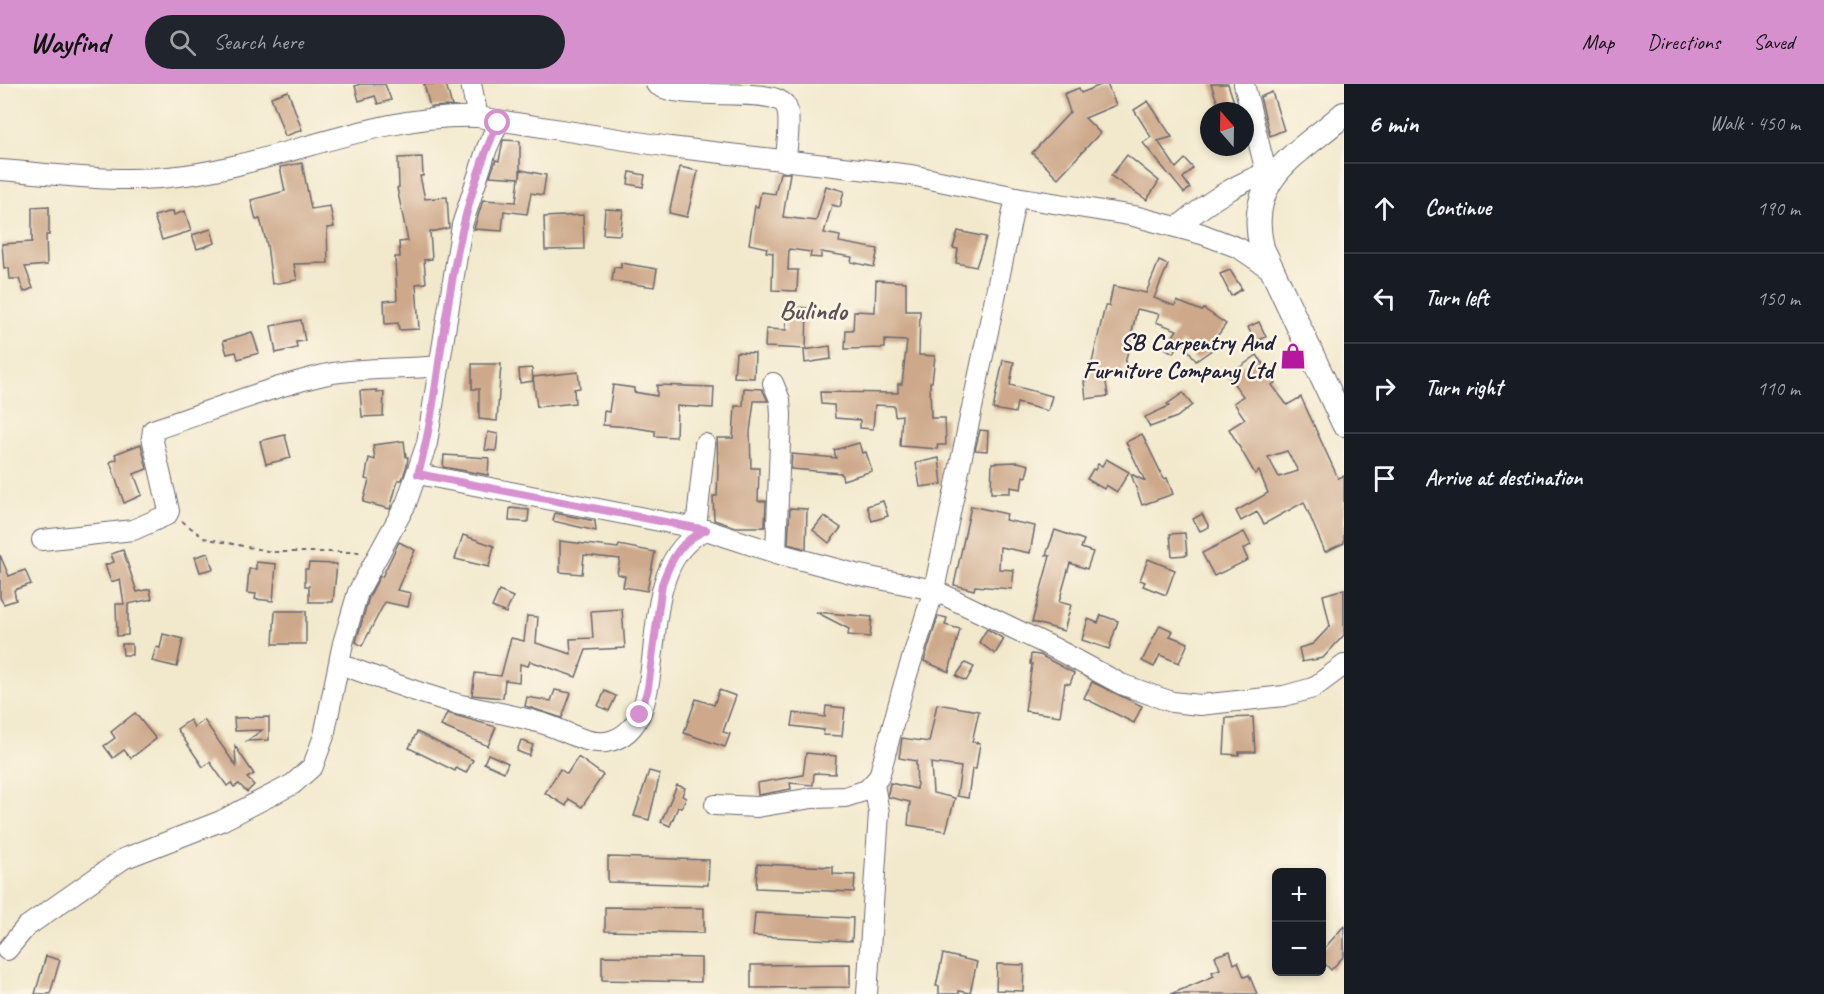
<!DOCTYPE html>
<meta charset="utf-8">
<style>
:root{--surface:#171b24;--page:#20242c;--text:#f1f3f6;--muted:#9ea1a6;--line:#363941;--accent:#d690ce}
body{margin:0;font-family:Caveat,sans-serif;background:var(--page);color:var(--text)}
.controls{position:absolute;right:18px;bottom:18px;display:grid;overflow:hidden;border-radius:9px;box-shadow:0 3px 9px #0003}
.controls button{width:54px;height:54px;display:grid;place-items:center;padding:0;border:0;border-bottom:2px solid var(--line);background:var(--surface);color:var(--text);font:30px sans-serif}
.compass{position:absolute;left:1200px;top:18px;width:54px;height:54px;border-radius:50%;background:var(--surface);box-shadow:0 3px 9px #0003;rotate:340deg}
.stop{position:absolute;width:18px;height:18px;margin:-14px;border:4px solid #d690ce;border-radius:50%;background:#fff}
.stop.end{background:#d690ce;border-color:#fff;box-shadow:0 2px 6px #0008}
.list{margin:0;padding:0;list-style:none}
h2{display:flex;justify-content:space-between;align-items:center;height:78px;margin:0;padding:0 24px;font-size:26px}
h2 small{font-size:20px;font-weight:400;color:var(--muted)}
.list li{display:grid;grid-template-columns:39px 1fr auto;gap:18px;align-items:center;box-sizing:border-box;height:90px;padding:0 24px;border-top:2px solid var(--line)}
.list b{display:block;font-size:22px;white-space:nowrap}
.list em{font-size:20px;font-style:normal;color:var(--muted)}
.icon{flex:none;width:33px;height:33px;fill:none;stroke:currentColor;stroke-width:2;stroke-linecap:round;stroke-linejoin:round}
.map{position:relative;flex:none;width:1344px;height:910px;overflow:hidden}
header{display:flex;align-items:center;gap:36px;box-sizing:border-box;height:84px;padding:0 30px;background:var(--accent);color:#111}
header strong{font-size:28px}
nav{display:flex;gap:33px;margin-inline-start:auto;font-size:21px}
.search{width:420px;height:54px;background:var(--page);display:flex;align-items:center;gap:15px;box-sizing:border-box;padding:0 21px;border-radius:33px;color:var(--muted);font-size:22px}
main{display:flex}
aside{flex:1;background:var(--surface)}
.map>svg:first-child{display:block}
.building{fill:#cda88a;fill-rule:evenodd}
.lines{fill:none;stroke-linecap:round;stroke-linejoin:round}
.minor-casing{stroke:#6b686e;stroke-width:22}
.major-casing{stroke:#6b686e;stroke-width:26}
.path{stroke:#6b686e;stroke-width:2;stroke-dasharray:4.5 4.5;stroke-linecap:butt}
.minor{stroke:#fff;stroke-width:20}
.major{stroke:#fff;stroke-width:24}
.route{stroke:#d690ce;stroke-width:8}
.labels{text-anchor:middle;stroke-width:5;stroke-linejoin:round;paint-order:stroke}
.poi-label{font-size:24px;font-weight:bold;fill:#22223b;stroke:#fcf5e5;text-anchor:end}
.quarter-label{font-size:27px;font-weight:bold;fill:#5e5157;stroke:#fcf5e5}
</style>
<header>
<strong>Wayfind</strong>
<div class="search"><svg class="icon" aria-label="search" viewBox="0 0 24 24"><circle cx="10" cy="10" r="6"/><path d="M15 15l6 6"/></svg>Search here</div>
<nav><a>Map</a><a>Directions</a><a>Saved</a></nav>
</header>
<main>
<div class="map">
<svg width="1344" height="910" viewBox="0 0 1344 910">
<rect width="100%" height="100%" fill="#fcf5e5"/>
<filter id="ink" filterUnits="userSpaceOnUse"><feTurbulence type="fractalNoise" baseFrequency=".0167" numOctaves="2"/><feDisplacementMap in="SourceGraphic" scale="12" xChannelSelector="R" yChannelSelector="G"/><feConvolveMatrix kernelMatrix="1 2 1 2 8 2 1 2 1" color-interpolation-filters="sRGB"/></filter>
<filter id="wash" filterUnits="userSpaceOnUse"><feTurbulence type="fractalNoise" baseFrequency=".008" numOctaves="4" result="noise"/><feDisplacementMap in="SourceGraphic" scale="24" xChannelSelector="R" yChannelSelector="G"/><feGaussianBlur stdDeviation="1.35" result="paint"/><feColorMatrix in="noise" values="0 0 0 0 0 0 0 0 0 0 0 0 0 0 0 0 0 1.4 0 .05"/><feComposite in="paint" operator="in"/></filter>
<g filter="url(#wash)">
<rect width="100%" height="100%" fill="#f2e9cd"/>
<g id="blocks">
<g class="building">
<polygon points="360,0 385,0 391,16 378,20 375,12 359,17 355,2"/>
<polygon points="424,0 446,0 452,22 430,23"/>
<polygon points="1103,0 1107,0 1116,21 1085,34 1100,49 1058,94 1032,69 1070,28 1064,10 1079,4 1081,9"/>
<polygon points="1211,0 1228,0 1234,18 1219,23"/>
<polygon points="288,7 302,46 285,52 271,13"/>
<polygon points="1272,8 1284,46 1270,52 1260,13"/>
<polygon points="1148,17 1172,53 1158,57 1176,84 1185,75 1193,84 1183,94 1190,104 1184,109 1143,59 1151,53 1134,26"/>
<polygon points="503,56 520,57 520,93 521,86 546,91 543,111 531,109 527,130 504,127 502,147 474,145 483,116 516,118 519,94 490,92 496,76 499,77"/>
<polygon points="1127,71 1159,97 1147,116 1111,92"/>
<polygon points="422,73 423,92 420,92 425,115 447,113 449,144 430,148 432,175 424,176 426,199 416,200 419,245 399,246 398,239 385,240 384,217 397,216 395,173 400,173 399,158 408,157 397,104 399,103 398,74"/>
<polygon points="302,79 311,125 330,122 334,143 327,144 328,179 294,180 297,196 272,200 267,161 260,135 256,136 251,116 285,107 280,83"/>
<polygon points="680,83 698,87 687,133 669,129"/>
<polygon points="630,88 645,91 643,103 628,100"/>
<polygon points="780,89 790,89 783,133 816,137 826,102 844,107 840,123 832,121 824,149 840,152 839,158 878,165 874,183 851,178 852,173 821,168 821,174 810,173 811,168 789,165 788,186 798,186 797,207 772,206 773,169 766,168 767,164 749,160 755,122 758,123 761,108 775,110"/>
<polygon points="49,122 49,151 46,151 47,181 25,183 33,204 24,208 19,195 10,195 9,184 4,185 2,160 32,158 32,123"/>
<polygon points="605,125 623,126 620,151 603,150"/>
<polygon points="173,127 174,131 185,127 191,147 162,156 154,132"/>
<polygon points="583,131 584,165 545,166 544,133"/>
<polygon points="211,145 215,159 197,165 192,151"/>
<polygon points="958,147 986,153 976,183 956,179 958,165 953,164"/>
<polygon points="1159,177 1168,181 1154,214 1175,222 1177,217 1202,227 1204,225 1226,240 1213,258 1216,263 1196,277 1182,257 1173,269 1165,264 1177,246 1156,238 1159,230 1137,225 1122,294 1105,291 1108,312 1086,315 1084,297 1088,296 1105,222 1109,222 1113,202 1146,209"/>
<polygon points="621,179 657,185 654,203 612,197 614,183 621,184"/>
<polygon points="1230,186 1242,205 1231,212 1220,190"/>
<polygon points="876,196 906,198 906,227 920,227 919,271 935,272 932,298 930,298 931,334 945,334 946,361 937,361 938,365 900,362 902,331 895,332 894,322 875,321 873,345 860,344 860,336 835,334 834,321 821,320 820,308 898,309 898,300 902,300 907,257 885,256 885,264 845,265 846,246 853,246 854,227 875,228"/>
<polygon points="787,223 807,224 806,265 765,263 766,245 786,246"/>
<polygon points="301,236 305,257 296,258 297,264 276,269 271,242"/>
<polygon points="1259,238 1266,253 1255,258 1248,243"/>
<polygon points="252,248 259,269 238,275 236,268 227,270 223,257"/>
<polygon points="830,262 831,275 805,279 804,266"/>
<polygon points="736,268 755,269 754,294 734,293"/>
<path d="M1257 271 1276 298 1272 301 1287 321 1301 313 1338 394 1344 392V459L1325 468 1304 418 1264 440 1257 428 1241 437 1236 427 1268 409 1259 387 1255 390 1229 345 1245 335 1234 319 1243 312 1228 292ZM1287 367 1298 387 1279 393 1268 373Z"/>
<polygon points="1003,276 1014,278 1010,301 1052,312 1048,327 1017,319 1015,329 993,325"/>
<polygon points="472,280 501,280 497,337 479,335 479,305 472,305"/>
<polygon points="532,284 533,297 520,299 519,285"/>
<polygon points="578,288 580,304 574,305 575,319 537,323 533,293"/>
<polygon points="613,301 634,304 634,308 657,312 657,301 714,303 713,324 677,322 676,353 655,352 655,347 630,343 603,341 604,327 609,328"/>
<polygon points="744,304 762,305 768,317 754,317 750,348 751,384 759,384 758,417 766,417 765,443 735,443 714,436 713,412 717,412 718,383 717,354 733,354 735,322 743,322"/>
<polygon points="377,306 377,309 384,308 383,332 362,333 360,307"/>
<polygon points="1183,309 1192,321 1177,333 1150,343 1145,333 1169,322 1167,320"/>
<polygon points="980,346 988,347 987,367 975,366"/>
<polygon points="488,348 498,350 496,367 485,366"/>
<polygon points="1142,350 1164,395 1167,394 1173,410 1142,421 1131,390 1145,397 1126,358"/>
<polygon points="285,351 291,374 266,380 260,357"/>
<polygon points="404,357 406,373 408,373 407,381 402,396 398,396 390,425 363,418 369,396 365,395 369,374 375,376 373,361"/>
<polygon points="859,359 862,369 866,368 872,387 843,396 841,389 791,385 792,370 836,374 834,366"/>
<polygon points="141,360 147,385 134,390 142,411 124,419 110,378 117,375 115,370"/>
<polygon points="444,371 489,374 488,391 443,383"/>
<polygon points="939,374 942,400 920,403 916,379"/>
<polygon points="1106,375 1129,388 1117,408 1106,401 1104,405 1087,395 1093,385 1095,386 1098,380 1102,382"/>
<polygon points="1018,378 1029,381 1026,393 1023,392 1021,405 1010,403 1010,409 991,409 992,379"/>
<polygon points="883,417 888,432 872,437 867,422"/>
<polygon points="971,422 1007,430 1005,436 1035,442 1030,469 1000,463 999,485 1014,486 1012,505 975,502 974,506 954,501"/>
<polygon points="510,424 529,426 528,438 509,437"/>
<polygon points="790,424 807,425 806,465 788,460"/>
<polygon points="555,429 595,437 596,447 553,437"/>
<polygon points="1202,430 1209,443 1200,447 1193,435"/>
<polygon points="824,432 841,444 829,459 813,446"/>
<polygon points="1055,446 1084,456 1081,464 1093,468 1087,485 1070,479 1059,518 1071,521 1064,547 1032,538 1050,472 1046,471"/>
<polygon points="1244,448 1251,461 1243,465 1248,476 1214,492 1202,469"/>
<polygon points="1185,449 1187,471 1172,472 1170,450"/>
<polygon points="463,451 494,462 489,483 455,475"/>
<polygon points="560,457 618,464 619,461 655,468 647,507 623,503 625,492 617,490 620,475 584,471 582,490 560,488"/>
<polygon points="399,458 415,466 397,506 411,509 408,523 385,518 362,562 356,558 369,513 380,492 382,493"/>
<polygon points="123,466 137,508 150,505 152,515 128,520 128,551 117,552 116,520 124,520 120,495 111,498 105,481 114,478 111,470"/>
<polygon points="208,469 213,485 200,488 195,473"/>
<polygon points="0,471 9,492 25,486 31,500 14,506 16,516 4,520 0,514"/>
<polygon points="1148,475 1175,486 1166,511 1143,502 1145,498 1140,496"/>
<polygon points="256,478 276,480 273,517 255,515 256,510 247,509 249,485 256,485"/>
<polygon points="309,479 337,480 333,518 309,518 309,502 305,502 305,485 308,485"/>
<polygon points="1344,505 1344,551 1323,574 1302,578 1299,564 1313,560 1330,542 1323,511"/>
<polygon points="499,507 513,513 506,529 492,523"/>
<polygon points="622,525 625,564 586,566 576,593 530,577 528,582 520,580 519,598 505,596 503,614 472,611 475,589 501,592 511,554 524,557 527,532 538,533 536,559 571,570 570,555 593,554 591,527"/>
<polygon points="275,527 306,527 306,560 273,560"/>
<polygon points="816,528 872,533 870,553 848,551 849,545"/>
<polygon points="1101,531 1118,537 1109,565 1082,556 1088,535 1098,539"/>
<polygon points="938,532 947,534 945,541 960,545 949,588 924,577"/>
<polygon points="1160,541 1173,547 1170,552 1188,559 1179,579 1160,571 1154,583 1142,577"/>
<polygon points="987,545 1004,555 995,570 979,558"/>
<polygon points="163,550 183,555 177,583 152,577 156,563 160,564"/>
<polygon points="122,560 132,560 132,571 123,571"/>
<polygon points="1031,570 1040,571 1074,589 1070,600 1065,599 1060,632 1025,627 1032,580 1030,580"/>
<polygon points="965,579 974,583 966,597 956,592"/>
<polygon points="1092,598 1142,622 1134,639 1084,614"/>
<polygon points="555,606 571,609 562,634 525,622 527,613 551,617"/>
<polygon points="719,606 736,612 723,648 730,650 725,663 684,649 696,615 714,621"/>
<polygon points="605,607 616,612 609,627 598,622"/>
<polygon points="937,620 979,627 972,658 980,659 976,685 972,685 968,714 957,712 961,683 931,679 933,709 955,714 946,747 908,741 910,718 888,713 888,709 890,699 917,705 916,677 899,674 902,654 929,658"/>
<polygon points="826,622 845,624 842,652 823,651 824,646 792,642 794,629 825,633"/>
<polygon points="135,629 156,655 131,674 124,666 113,674 104,662 115,654 111,648"/>
<polygon points="447,629 496,643 488,662 441,642"/>
<polygon points="269,633 269,656 247,657 262,646 235,647 234,634"/>
<polygon points="1253,633 1255,668 1239,668 1239,671 1224,670 1226,634"/>
<polygon points="190,636 194,643 204,636 236,682 235,662 254,690 247,694 254,701 247,708 239,700 234,703 231,699 227,702 210,678 203,683 177,645"/>
<polygon points="417,648 473,676 466,689 456,684 455,687 409,664"/>
<polygon points="521,656 533,661 529,672 517,667"/>
<polygon points="806,669 836,672 835,690 814,689 813,701 790,699 791,705 758,711 757,699 803,691"/>
<polygon points="488,670 508,679 504,688 484,679"/>
<polygon points="578,673 603,691 582,723 569,715 566,722 545,709 560,685 567,690"/>
<polygon points="649,687 660,690 649,736 634,732"/>
<polygon points="677,701 685,704 682,712 686,714 681,724 678,723 670,742 661,738"/>
<polygon points="608,773 709,776 708,801 608,798"/>
<polygon points="757,780 833,783 833,790 855,791 854,808 756,804"/>
<polygon points="605,823 704,824 704,849 605,847"/>
<polygon points="755,829 853,834 852,857 753,852"/>
<polygon points="1344,842 1344,872 1331,886 1322,877 1322,867"/>
<polygon points="1230,867 1234,880 1238,878 1244,893 1249,891 1257,910 1171,910 1214,892 1212,888 1220,885 1215,872"/>
<polygon points="943,870 977,878 970,909 959,907 959,910 939,910 939,902 936,902"/>
<polygon points="46,872 60,876 50,910 35,910"/>
<polygon points="602,872 701,874 701,898 602,896"/>
<polygon points="850,880 850,903 751,904 751,881"/>
<polygon points="997,880 1024,881 1023,907 996,906"/>
</g>
</g>
</g>
<g filter="url(#ink)">
<use href="#blocks" fill-opacity="0" stroke="#6b686e" stroke-width="1.5"/>
<g class="lines">
<g class="minor-casing">
<g id="minor">
<polyline points="471,0 478,33"/>
<path d="M656 0C684 20 772 0 786 22 792 36 786 62 786 78"/>
<polyline points="1244,0 1266,88"/>
<path d="M0 86C55 90 114 99 169 93 273 83 372 29 478 33L670 63 911 91 1016 113 1134 132 1202 150 1239 164 1274 188"/>
<path d="M1179 142C1209 117 1239 97 1277 85"/>
<polyline points="773,299 780,316 781,331 776,469"/>
<polyline points="418,390 706,446"/>
<polyline points="696,444 705,360"/>
<path d="M42 456 133 446 167 431 169 427 152 353 153 346 156 345C213 326 270 303 328 290 365 283 402 286 439 282"/>
<path d="M340 580C380 595 420 610 461 621 488 627 515 631 541 639 561 644 585 661 606 658 683 645 623 482 706 446L776 469 855 490 934 506 1056 565 1121 600 1172 618 1200 621 1284 612 1313 604 1344 581"/>
<polyline points="715,721 757,723 812,714 845,713 867,706 879,693 904,600 934,506 1016,113"/>
<polyline points="7,866 26,843 123,775 221,737 293,700 313,682 324,652 343,559 358,508 406,420 427,359 462,141 487,64 498,39"/>
<polyline points="867,910 879,729 874,700"/>
</g>
</g>
<g class="major-casing">
<path id="major" d="M1344 30C1299 70 1244 93 1262 164L1344 340"/>
</g>
<polyline class="path" points="182,437 204,454 272,468 362,468"/>
<use href="#minor" class="minor"/>
<use href="#major" class="major"/>
</g>
</g>
<g class="lines" filter="url(#ink)">
<path class="route" d="M498 39C465 110 453 186 441 264 435 307 430 348 418 390L706 446C681 456 671 475 662 500L648 604 640 631"/>
</g>
<defs>
<g id="shop-bare" transform="scale(2.07)"><path d="M-5-2.5h2.3a2.7 3.5 0 0 1 5.4 0H5L5.5 6h-11ZM-1.5-2.5h3a1.5 2.3 0 0 0-3 0Z" fill="#b5179e" stroke="#fcf5e5" stroke-width="2.5" paint-order="stroke"/></g>
</defs>
<g fill-rule="evenodd">
<use href="#shop-bare" x="1293" y="272"/>
</g>
<g class="labels">
<g class="poi-label">
<text x="1273" y="266">SB Carpentry And<tspan x="1273" dy="28">Furniture Company Ltd</tspan></text>
</g>
<g class="quarter-label">
<text x="813" y="235">Bulindo</text>
</g>
</g>
</svg>
<div class="controls">
<button>+</button>
<button>−</button>
</div>
<svg class="compass" viewBox="-18 -18 36 36"><path d="M0-13l5 13h-10z" fill="#e53935"/><path d="M0 13l5-13h-10z" fill="#9ea1a6"/></svg>
<div class="stop" style="left:498px;top:39px"></div>
<div class="stop end" style="left:640px;top:631px"></div>
</div>
<aside>
<h2>6 min<small>Walk · 450 m</small></h2>
<ul class="list">
<li><svg class="icon" aria-label="ahead" viewBox="0 0 24 24"><path d="M12 20V5M6 11l6-6 6 6"/></svg><div><b>Continue</b></div><em>190 m</em></li>
<li><svg class="icon" aria-label="left" viewBox="0 0 24 24"><path d="M17 20v-9H6M10 6l-5 5 5 5"/></svg><div><b>Turn left</b></div><em>150 m</em></li>
<li><svg class="icon" aria-label="right" viewBox="0 0 24 24"><path d="M7 20v-9h11M14 6l5 5-5 5"/></svg><div><b>Turn right</b></div><em>110 m</em></li>
<li><svg class="icon" aria-label="arrive" viewBox="0 0 24 24"><path d="M6 21V4h12l-3 4 3 4H6"/></svg><div><b>Arrive at destination</b></div></li>
</ul>
</aside>
</main>
